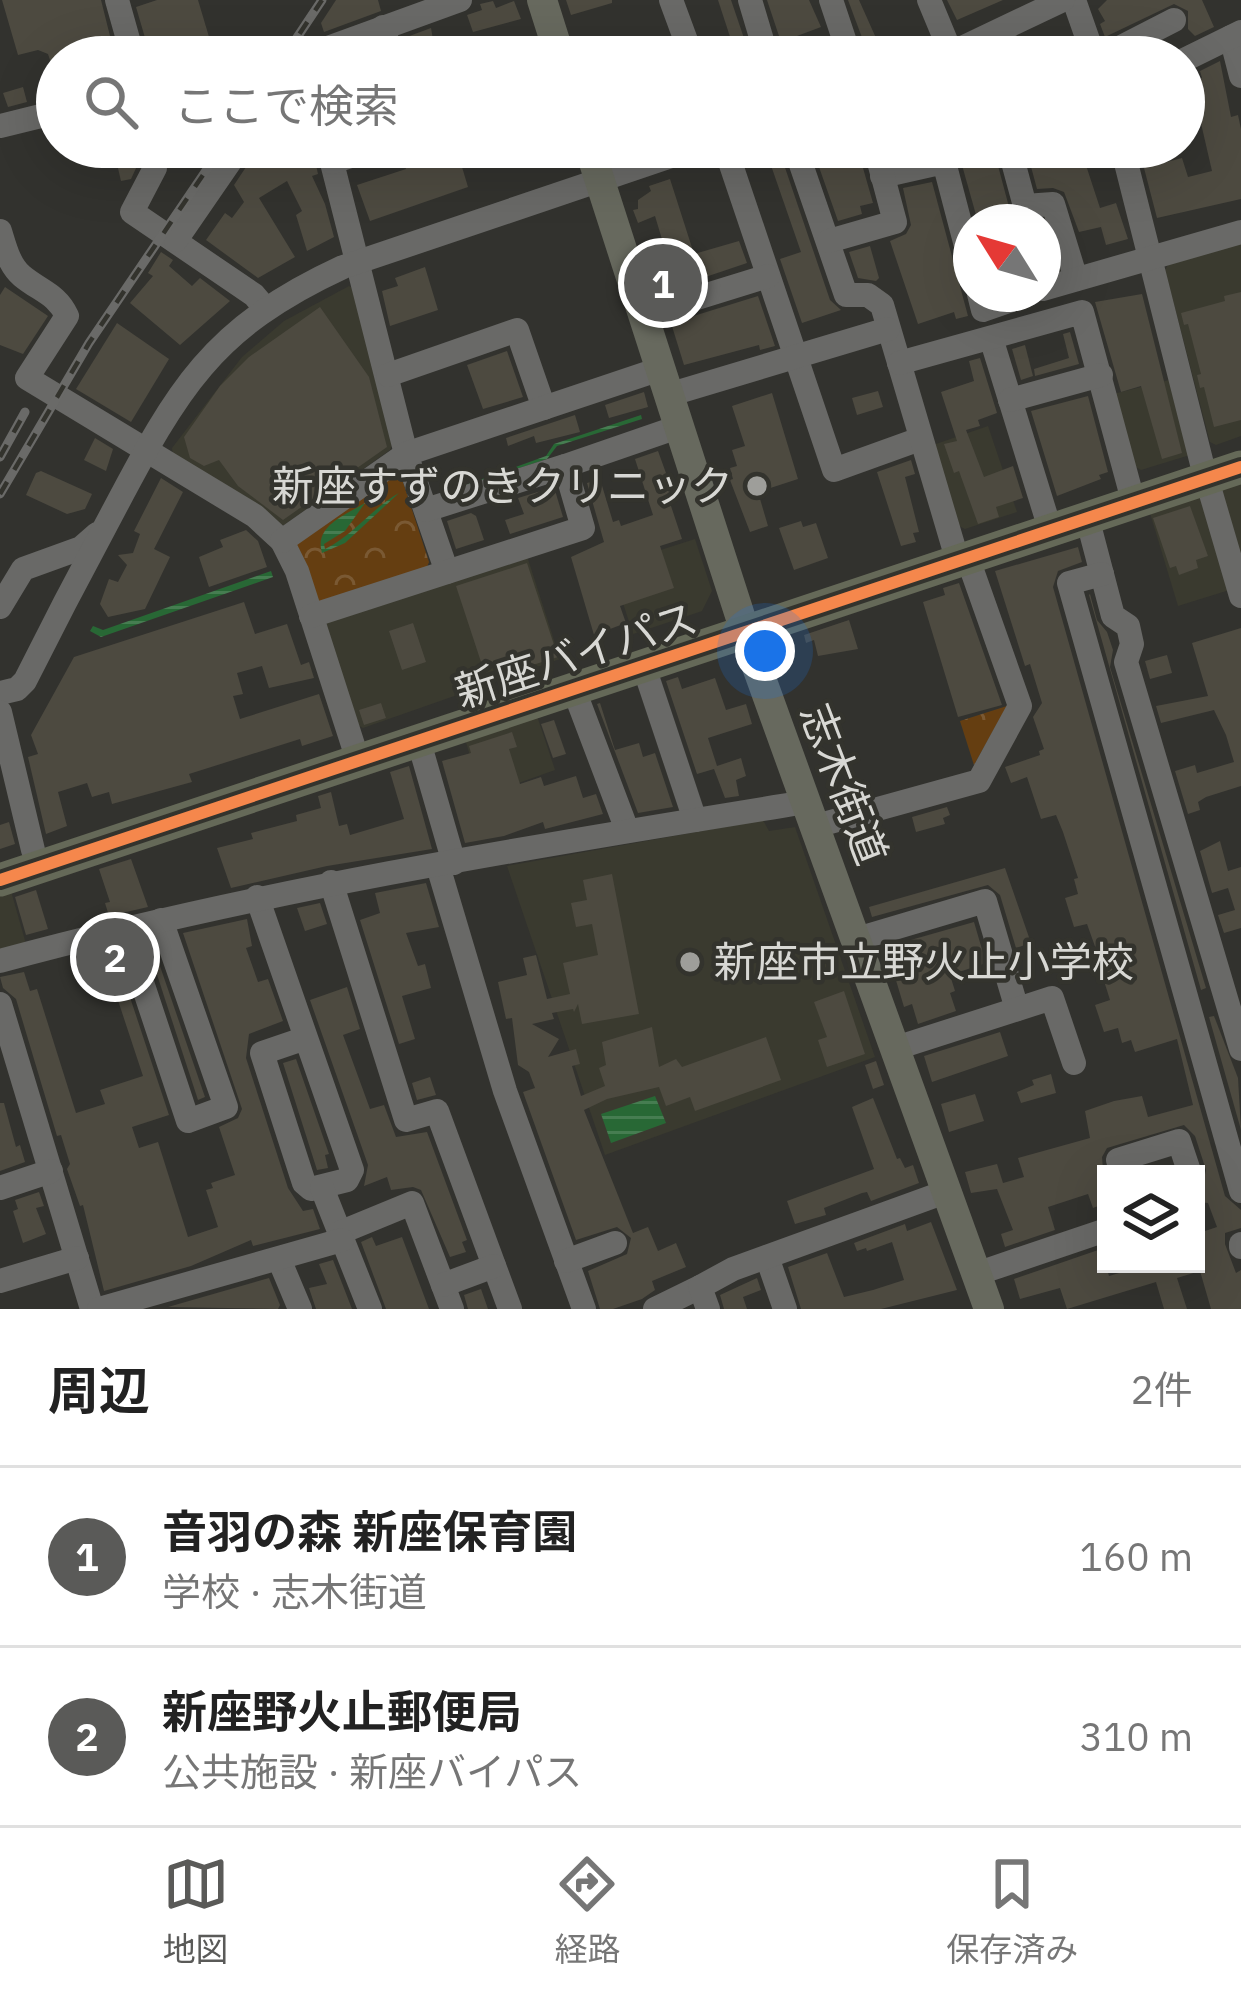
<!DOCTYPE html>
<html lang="ja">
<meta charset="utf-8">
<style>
:root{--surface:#fff;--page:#f2f2f2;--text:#222;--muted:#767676;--line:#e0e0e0;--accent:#5a5a58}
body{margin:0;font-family:"IBM Plex Sans","Noto Sans JP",sans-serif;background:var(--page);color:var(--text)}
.controls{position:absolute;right:36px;bottom:36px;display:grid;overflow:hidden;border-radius:0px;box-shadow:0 12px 48px #0002}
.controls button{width:108px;height:108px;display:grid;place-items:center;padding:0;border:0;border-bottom:3px solid var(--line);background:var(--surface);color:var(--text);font:60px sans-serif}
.compass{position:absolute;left:953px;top:204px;width:108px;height:108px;border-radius:50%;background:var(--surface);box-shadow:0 12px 48px #0002;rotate:307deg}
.you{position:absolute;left:765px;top:651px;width:42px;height:42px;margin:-30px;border:9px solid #fff;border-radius:50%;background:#1a73e8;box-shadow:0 0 0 18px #1a73e833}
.badge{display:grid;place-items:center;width:78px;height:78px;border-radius:50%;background:var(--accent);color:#fff;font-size:39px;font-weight:700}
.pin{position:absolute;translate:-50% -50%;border:6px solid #fff;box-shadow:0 3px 12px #0006}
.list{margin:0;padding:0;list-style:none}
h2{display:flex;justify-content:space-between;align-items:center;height:156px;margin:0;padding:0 48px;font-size:51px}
h2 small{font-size:39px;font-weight:400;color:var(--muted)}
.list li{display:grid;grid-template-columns:78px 1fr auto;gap:36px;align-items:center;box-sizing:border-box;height:180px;padding:0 48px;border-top:3px solid var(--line)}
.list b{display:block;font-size:45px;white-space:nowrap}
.list p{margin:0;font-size:39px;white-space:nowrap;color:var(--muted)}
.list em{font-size:39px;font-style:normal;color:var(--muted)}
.icon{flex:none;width:66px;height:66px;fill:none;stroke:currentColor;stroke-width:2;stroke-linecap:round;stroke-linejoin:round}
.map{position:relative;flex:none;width:1241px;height:1309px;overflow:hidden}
.search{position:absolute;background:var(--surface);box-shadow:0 12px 48px #0002;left:36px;right:36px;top:36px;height:132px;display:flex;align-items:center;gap:30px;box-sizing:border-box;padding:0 42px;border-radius:66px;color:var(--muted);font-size:45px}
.sheet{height:516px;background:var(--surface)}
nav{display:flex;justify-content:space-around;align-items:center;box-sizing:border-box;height:168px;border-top:3px solid var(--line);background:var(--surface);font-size:33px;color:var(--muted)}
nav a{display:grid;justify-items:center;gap:6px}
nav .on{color:var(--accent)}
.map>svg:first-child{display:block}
.built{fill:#3a3a2f}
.forest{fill:url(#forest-crowns)}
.water{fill:url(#water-rules)}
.building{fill:#4d4a40}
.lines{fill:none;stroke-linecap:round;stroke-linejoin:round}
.minor{stroke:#696967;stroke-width:24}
.major{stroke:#67695e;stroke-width:30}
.highway{stroke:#656958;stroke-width:33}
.rail-casing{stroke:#6a6a68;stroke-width:9}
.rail{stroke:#33332d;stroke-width:4.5;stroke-dasharray:14;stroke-linecap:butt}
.cycleway-casing{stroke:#33332d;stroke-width:20}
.cycleway{stroke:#f5874c;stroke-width:12}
.poi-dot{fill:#9e9e9a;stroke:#33332d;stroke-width:4.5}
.labels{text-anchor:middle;stroke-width:9;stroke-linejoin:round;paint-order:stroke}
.poi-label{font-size:42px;fill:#d8d8d4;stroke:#33332d;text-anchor:end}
.street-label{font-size:42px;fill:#d8d8d4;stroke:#33332d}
</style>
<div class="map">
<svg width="1241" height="1309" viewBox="0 0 1241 1309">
<defs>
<pattern id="forest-crowns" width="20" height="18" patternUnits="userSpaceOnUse" patternTransform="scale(3)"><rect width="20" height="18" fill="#653e11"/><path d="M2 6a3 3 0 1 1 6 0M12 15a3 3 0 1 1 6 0" fill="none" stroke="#7a5933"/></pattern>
<pattern id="water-rules" width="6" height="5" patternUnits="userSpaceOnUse" patternTransform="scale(3)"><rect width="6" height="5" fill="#286835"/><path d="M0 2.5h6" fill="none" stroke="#467d51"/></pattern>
</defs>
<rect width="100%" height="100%" fill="#32322e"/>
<g class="built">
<polygon points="1241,242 1241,436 1216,445 1210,442 1165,270 1168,265"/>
<polygon points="349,286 355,289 393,443 390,450 284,525 277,525 173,456 172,448 242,357 284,321"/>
<polygon points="1173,379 1190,455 1141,470 1134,466 1113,394"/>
<polygon points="988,426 1017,512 965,529 959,526 933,445"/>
<polygon points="1241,481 1241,553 1235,555 1217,490"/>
<polygon points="1207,493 1236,588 1178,606 1150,513"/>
<polygon points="695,539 712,591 702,611 633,634 611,566"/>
<polygon points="527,556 560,659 363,728 356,724 326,623"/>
<polygon points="537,716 555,770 482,796 465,739"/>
<polygon points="763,820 769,831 795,827 875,1057 605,1155 507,866"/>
<polygon points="11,891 26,944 0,951 0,894"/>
</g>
<g class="forest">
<polygon points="394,473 401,476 429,562 425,572 320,607 291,545"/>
<polygon points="1007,706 974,765 960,721"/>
</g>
<g class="water">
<polygon points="641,415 642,419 557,446 547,459 446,492 546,456 554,444"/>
<path d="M399 493 345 543 322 553C314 526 344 516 365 503L345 531 324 544 325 549C354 535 371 509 399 493Z"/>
<polygon points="271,571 273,577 101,637 90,631 93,626 103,630"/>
<polygon points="655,1096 666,1123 611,1143 601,1114"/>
</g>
<g class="building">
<polygon points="2,0 101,0 111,40 74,54 75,57 50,60 48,54 38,50 18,55"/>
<polygon points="157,0 198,0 215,57 175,57 170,41 148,48 136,7"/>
<polygon points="336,0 378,0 381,11 324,32 321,23"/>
<polygon points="566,0 612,0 612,3 571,15"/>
<polygon points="718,0 731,0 746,44 734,49"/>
<polygon points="767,0 809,0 821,27 781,42"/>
<polygon points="848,0 859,0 880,47 867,51"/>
<polygon points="947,0 1003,0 957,20"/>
<polygon points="1107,0 1202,0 1214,27 1195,36 1188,29 1188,11 1174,4 1105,37 1100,24 1105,21 1098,9"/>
<polygon points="493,1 496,8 514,1 521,19 473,32 467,15 482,10 480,4"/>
<polygon points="431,28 436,57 408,57 404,38"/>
<polygon points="1220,61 1231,117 1238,115 1241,129 1241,199 1157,218 1144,168 1182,158 1188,177 1212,171 1197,106 1184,107 1184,85 1202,78 1200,71"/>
<polygon points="23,87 27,102 8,107 3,93"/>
<polygon points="113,147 135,147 137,166 131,179 121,181"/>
<polygon points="278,147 312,147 318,174 312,176 325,204 334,237 307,251 296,215 302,211 287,181 259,198 295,257 258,278 206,240 225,213 232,218 244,202 234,185 254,155 279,150"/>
<polygon points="417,147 456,147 468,187 370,221 357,185 406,169 401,152"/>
<polygon points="778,147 830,300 841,310 802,323 780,259 801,252 766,151"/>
<polygon points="812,147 826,147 828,154 857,147 873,203 860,206 862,214 838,221"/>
<polygon points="950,147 993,147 1013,222 978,222 960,158"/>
<polygon points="1080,147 1100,208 1116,203 1128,239 1106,245 1101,227 1079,232 1064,192 1053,188 1037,189 1026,148"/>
<polygon points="670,179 694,254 739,241 747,263 661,292 654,269 663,266 657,248 664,246 655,216 638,223 633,210 638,209 638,200 651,191 649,186"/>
<polygon points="932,182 968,316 956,319 954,312 918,324 890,241 906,234 911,225 903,188"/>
<polygon points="870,246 879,278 876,281 858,278 849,252"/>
<polygon points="161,252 173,260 169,266 192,286 200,278 230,301 180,345 130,303 153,276 148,273"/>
<polygon points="425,267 438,310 390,326 382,291 398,286 395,278"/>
<polygon points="5,287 48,316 23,354 0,345 0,295"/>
<polygon points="1241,292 1241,420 1214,427 1204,387 1200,388 1197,375 1201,374 1188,324 1184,325 1181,313 1225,301 1224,296"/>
<polygon points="1142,294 1182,453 1162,459 1141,386 1121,392 1095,302"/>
<polygon points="758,296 775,346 760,350 759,345 684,365 671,323"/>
<polygon points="320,307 369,377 387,447 283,520 238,486 219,460 204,466 190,458 184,437 220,386 249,357"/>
<polygon points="117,323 169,359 131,422 76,389"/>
<polygon points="1070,332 1079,364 1035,376 1034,369 1069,358 1063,334"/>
<polygon points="1025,345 1033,376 1021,380 1012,349"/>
<polygon points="507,351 523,397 483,409 467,365"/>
<polygon points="980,358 997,413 978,420 980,426 966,430 984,477 1013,466 1023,498 996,507 999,517 978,524 959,471 954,473 944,444 957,441 941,392 974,381 969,361"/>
<polygon points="878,391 883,407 857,415 852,398"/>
<polygon points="644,392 648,407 609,418 605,405"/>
<polygon points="772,393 798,479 758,492 768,526 750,532 730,480 733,479 730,468 737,466 732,450 745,446 732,406"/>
<polygon points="1088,396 1108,472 1099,475 1101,479 1057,496 1031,411"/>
<polygon points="575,415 580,432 536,443 534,436 508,446 506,438"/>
<polygon points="95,438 113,449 106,471 84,460"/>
<polygon points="658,451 675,498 669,500 682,539 660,546 674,588 620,606 626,623 594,635 571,557 604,542 587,483 600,479 613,522 619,520 621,526 653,515 635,459"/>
<polygon points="911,460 915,474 905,477 919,532 913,533 916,542 901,546 877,472"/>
<polygon points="41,471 92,494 85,509 67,514 26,495 36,473"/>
<polygon points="161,478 183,492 154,549 170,557 145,609 108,617 100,604 109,579 118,582 127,565 118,555 133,553 140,534 134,531"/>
<polygon points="554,487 563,517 510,534 505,520 524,514 518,498"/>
<polygon points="1190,506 1208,556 1196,560 1198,568 1179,575 1176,566 1170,568 1153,518"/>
<polygon points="471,513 476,516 484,540 456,549 447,521"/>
<polygon points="801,521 803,527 816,523 828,558 794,570 779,528"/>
<polygon points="246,530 258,541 267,567 209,587 199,557 223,547 220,540"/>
<polygon points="1078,547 1082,562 1058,571 1053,587 1225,1196 1241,1210 1241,1228 1225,1233 1225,1244 1236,1273 1241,1270 1241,1309 1211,1309 1200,1271 1177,1278 1187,1309 1164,1309 1156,1282 1067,1309 1060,1288 1020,1299 1014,1279 1101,1249 1109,1276 1150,1264 1196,1264 1196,1234 1217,1227 1208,1203 1198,1202 1196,1189 1203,1184 1206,1170 1195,1136 1184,1125 1107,1148 1102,1157 1106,1203 1093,1208 1088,1194 1048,1207 1055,1230 1005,1247 1001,1234 1013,1230 997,1189 971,1193 965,1172 997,1164 1003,1183 1024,1177 1018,1158 1090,1138 1085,1111 1114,1101 1142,1096 1148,1117 1193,1105 1177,1039 1135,1052 1131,1040 1122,1043 1118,1028 1104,1032 1095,1005 1110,1000 1105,984 1108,983 1087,924 1074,927 1065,898 1078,894 1074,879 1078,878 1063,832 1056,815 1041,819 1027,777 1011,783 1005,767 1040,755 1039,751 1044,749 1033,717 1042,703 1030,664 1025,666 995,571"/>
<polygon points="527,563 558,657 520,669 516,657 483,668 456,586"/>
<polygon points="959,583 1002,705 958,717 923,602 945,595 943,588"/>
<polygon points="1090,594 1097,620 1107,632 1113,650 1110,667 1206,988 1201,990 1089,595"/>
<polygon points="244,602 255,634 287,624 301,665 309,662 314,678 269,688 262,666 237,673 243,694 233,696 240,719 319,694 333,736 302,746 300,739 189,774 192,782 112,804 109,792 92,797 87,783 58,792 67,826 46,834 28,757 38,754 31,735 74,657"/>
<polygon points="849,620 858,649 818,656 814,640 806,643 804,635"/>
<polygon points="413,623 426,662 402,670 389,631"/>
<polygon points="1241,628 1241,786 1206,797 1198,802 1200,810 1188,814 1175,771 1195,765 1197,773 1234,762 1226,735 1214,710 1161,723 1156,706 1208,696 1192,643"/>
<polygon points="1167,655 1172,673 1150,679 1145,661"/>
<polygon points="678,677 682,689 715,678 726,710 746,704 752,724 708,738 717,766 741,758 746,776 736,780 739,796 725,798 714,769 697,774 666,681"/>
<polygon points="381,703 386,718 364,725 359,710"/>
<polygon points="600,703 615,750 639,743 643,757 655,753 673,807 638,813 597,704"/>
<polygon points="554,720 566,754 553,758 541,724"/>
<polygon points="512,732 517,747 509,749 520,784 541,777 544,786 576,776 583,798 596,794 603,814 545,829 543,822 504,836 465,843 442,761 471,753 469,746"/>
<polygon points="409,766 432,849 327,866 231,888 217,848 253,839 251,833 297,821 296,815 321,808 318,796 331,792 339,826 347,824 350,835 404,819 390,772"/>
<polygon points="947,807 950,815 943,818 945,824 916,832 912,817"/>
<polygon points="9,822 15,844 0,849 0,825"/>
<polygon points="1220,841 1228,871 1241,867 1241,928 1224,933 1218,915 1235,910 1228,888 1212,893 1200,851"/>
<polygon points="131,859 148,907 109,916 105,903 110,902 99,869"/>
<polygon points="1005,868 1031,943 1016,948 1000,895 988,885 872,917 869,907"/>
<polygon points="612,874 639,1014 582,1024 578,1004 574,1012 573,1009 552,1013 554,1019 532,1024 559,1039 548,1057 576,1049 580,1064 572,1066 581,1096 605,1086 599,1068 606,1065 602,1042 652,1027 659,1067 676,1059 682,1067 766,1037 781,1080 695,1111 690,1097 666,1106 659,1087 607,1099 584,1110 633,1233 648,1227 658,1251 676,1243 686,1267 652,1281 655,1290 642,1299 613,1309 600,1309 588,1271 627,1254 631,1238 617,1227 576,1240 523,1092 535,1088 529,1072 518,1065 512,1018 506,1019 498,982 527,975 523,958 536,955 547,999 570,994 563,963 598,955 592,924 576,927 571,903 587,900 583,880"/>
<polygon points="426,883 439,927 406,933 418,966 425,964 431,988 402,996 415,1039 399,1044 360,920 380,913 375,893"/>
<polygon points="36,890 48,929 26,935 15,897"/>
<polygon points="320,903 327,924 305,931 297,908"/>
<polygon points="247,919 252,946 246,948 258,982 268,979 283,1021 249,1034 246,1058 288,1188 303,1211 313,1209 320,1229 253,1246 251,1240 191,1266 104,1291 83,1205 80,1206 67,1169 70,1164 61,1135 57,1136 16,999 3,988 0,977 24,972 30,991 37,989 76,1113 105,1104 100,1090 143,1076 102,952 114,949 169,1115 132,1127 139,1148 158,1142 188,1237 218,1227 206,1190 213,1188 211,1183 235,1175 219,1127 238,1118 242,1109 183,933"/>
<polygon points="974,922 986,963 950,975 955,991 950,993 956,1011 918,1024 912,1004 904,1007 886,947"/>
<polygon points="151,940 205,1097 198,1100 146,941"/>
<polygon points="347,987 360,1029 343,1035 370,1109 384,1105 396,1137 427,1132 467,1240 462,1242 466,1252 450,1257 421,1190 413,1187 391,1190 387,1177 364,1186 368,1165 310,1000"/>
<polygon points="844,991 865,1054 827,1067 818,1040 827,1037 814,1002"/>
<polygon points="1214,1016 1238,1078 1241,1130 1209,1017"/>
<polygon points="1000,1032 1008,1056 932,1082 924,1056"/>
<polygon points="296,1059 329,1154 325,1155 328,1168 317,1170 283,1063"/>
<polygon points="876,1061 884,1085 873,1089 865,1065"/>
<polygon points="1051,1074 1056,1093 1021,1103 1017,1092 1034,1085 1032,1080"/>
<polygon points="430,1077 436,1095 417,1100 412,1083"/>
<polygon points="975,1094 984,1121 949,1132 941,1104"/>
<polygon points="873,1098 897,1159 900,1158 905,1168 913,1165 919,1183 871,1201 867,1192 862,1193 824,1208 826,1215 795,1224 787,1201 874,1169 852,1107"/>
<polygon points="0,1103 4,1103 16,1147 20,1145 25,1162 0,1171"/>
<polygon points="39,1192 44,1206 36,1208 46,1234 23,1243 13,1211 18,1209 15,1200"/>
<polygon points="931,1222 957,1290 881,1309 801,1309 788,1267 827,1253 844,1297 873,1290 904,1280 892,1242 867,1251 866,1248 857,1251 854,1243 905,1224 907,1231"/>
<polygon points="372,1237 376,1246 402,1237 429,1309 386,1309 361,1242"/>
<polygon points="333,1260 352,1309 316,1309 309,1288 327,1284 319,1264"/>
<polygon points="269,1278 280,1305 278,1309 168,1307"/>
<polygon points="757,1278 761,1290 743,1297 747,1309 724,1309 720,1295"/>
<polygon points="481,1289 488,1309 468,1309 464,1295"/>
</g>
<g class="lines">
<g class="minor">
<polyline points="117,0 133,57"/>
<polyline points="671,0 692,57"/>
<polyline points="750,0 767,57"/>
<polyline points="831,0 850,57"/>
<polyline points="929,0 951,53"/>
<polyline points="1074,0 1094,57"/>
<polyline points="383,27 392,57"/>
<polyline points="1231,37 1241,76"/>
<polyline points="303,57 460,0"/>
<polyline points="943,57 1063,0"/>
<polyline points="1102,57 1174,20"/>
<polyline points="1184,60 1241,32"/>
<polyline points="0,126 57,112"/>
<polyline points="155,147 155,168 132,212 254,295 265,308"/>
<polyline points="328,147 406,454 447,572"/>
<polyline points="725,147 834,470 920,439"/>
<polyline points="795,147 846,295 868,295 882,305 953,545"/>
<polyline points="1009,147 1025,206 1053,204 1076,279"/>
<polyline points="1122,147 1202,464"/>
<polyline points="332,162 378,147"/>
<polyline points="882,176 944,162 971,265"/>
<path d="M0 231C5 247 9 265 22 276 40 291 57 294 67 316L27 378 255 516 282 541 297 571 353 745"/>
<polyline points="176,240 240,147"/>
<polyline points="829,241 895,222 875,147"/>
<polyline points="1043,289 1241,232"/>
<polyline points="979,294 983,310 1029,294"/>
<polyline points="642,315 768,276"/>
<polyline points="991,338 1046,516"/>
<polyline points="899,363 1082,312 1134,504"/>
<polyline points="388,375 517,330 544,408"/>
<polyline points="668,395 888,329"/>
<polyline points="1010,400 1101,375"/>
<polyline points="1207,480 1241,596"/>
<polyline points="426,510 565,466"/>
<polyline points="1088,521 1113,616 1128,626 1132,644 1126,662 1241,1049"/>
<polyline points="282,541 406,454 660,369"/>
<polyline points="1102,574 1069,583 1241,1191"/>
<polyline points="0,607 23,569 81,548 97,534"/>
<polyline points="311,616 583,528 565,466 678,427"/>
<polyline points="644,667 695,820"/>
<polyline points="574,690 627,830"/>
<path d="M0 693 17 689 25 681C51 629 78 577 106 525 174 397 204 331 343 267L698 147"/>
<polyline points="0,712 33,850"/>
<polyline points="419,742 454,863"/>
<polyline points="816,826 979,781 1020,706 968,559"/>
<polyline points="438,866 505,1091 584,1309"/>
<polyline points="331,882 406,1120 437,1111 510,1309"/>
<polyline points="257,897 352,1170 347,1180 311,1189 304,1183 262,1053 306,1038"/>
<polyline points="124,928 188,1121 226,1107 161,920"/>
<polyline points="857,939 985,901 1017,1009"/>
<path d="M0 961C265 889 535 846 806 802"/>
<polyline points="0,1004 92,1309"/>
<polyline points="896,1048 1052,998 1074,1063"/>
<polyline points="1122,1174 1118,1160 1179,1141 1190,1174"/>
<polyline points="0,1188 51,1171"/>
<polyline points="322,1188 370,1309"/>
<polyline points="339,1233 412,1203 452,1309"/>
<polyline points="1241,1244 1241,1247"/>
<polyline points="767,1257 785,1309"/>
<polyline points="279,1259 300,1309"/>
<polyline points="566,1261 615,1243"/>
<polyline points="976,1274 1106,1230"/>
<polyline points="0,1281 77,1258"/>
<polyline points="443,1285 494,1266"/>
<polyline points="99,1309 342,1240"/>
<polyline points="655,1309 700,1287"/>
<polyline points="708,1309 700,1287 733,1269 948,1191"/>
</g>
<g class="major">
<polyline points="542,0 560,57"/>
<polyline points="589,147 753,656 989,1309"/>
</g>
<polyline class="highway" points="0,880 1241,467"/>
<g class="rail-casing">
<g id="rail">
<polyline points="284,57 322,0"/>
<polyline points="0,457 25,412"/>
<polyline points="0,494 89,343 222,147"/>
</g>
</g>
<use href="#rail" class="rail"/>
<g class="cycleway-casing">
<polyline id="cycleway" points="0,880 1241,467"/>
</g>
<use href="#cycleway" class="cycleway"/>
</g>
<g class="poi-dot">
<circle cx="757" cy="486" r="12"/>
<circle cx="690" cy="962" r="12"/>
</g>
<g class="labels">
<g class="poi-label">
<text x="733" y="501">新座すずのきクリニック</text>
<text x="714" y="977" text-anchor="start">新座市立野火止小学校</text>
</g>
<g class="street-label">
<text transform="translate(576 655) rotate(-18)" y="15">新座バイパス</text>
<text transform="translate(844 784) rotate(69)" y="15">志木街道</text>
</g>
</g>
</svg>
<div class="controls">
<button><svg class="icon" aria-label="layers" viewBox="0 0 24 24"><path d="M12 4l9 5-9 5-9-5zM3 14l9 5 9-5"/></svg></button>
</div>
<svg class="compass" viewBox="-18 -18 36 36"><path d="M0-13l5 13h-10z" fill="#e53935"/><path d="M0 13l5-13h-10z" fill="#767676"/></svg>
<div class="you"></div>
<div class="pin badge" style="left:663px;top:283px">1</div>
<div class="pin badge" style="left:115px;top:957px">2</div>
<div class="search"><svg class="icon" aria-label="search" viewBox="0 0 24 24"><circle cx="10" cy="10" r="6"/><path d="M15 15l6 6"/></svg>ここで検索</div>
</div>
<section class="sheet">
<h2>周辺<small>2件</small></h2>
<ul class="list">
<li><span class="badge">1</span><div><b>音羽の森 新座保育園</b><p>学校 · 志木街道</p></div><em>160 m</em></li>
<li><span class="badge">2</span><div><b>新座野火止郵便局</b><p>公共施設 · 新座バイパス</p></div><em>310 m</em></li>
</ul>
</section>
<nav>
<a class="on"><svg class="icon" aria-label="map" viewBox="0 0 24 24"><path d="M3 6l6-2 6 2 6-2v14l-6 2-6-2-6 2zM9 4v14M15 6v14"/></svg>地図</a>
<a><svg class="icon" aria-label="directions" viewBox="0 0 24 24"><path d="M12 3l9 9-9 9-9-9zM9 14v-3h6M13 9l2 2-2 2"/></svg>経路</a>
<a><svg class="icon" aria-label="saved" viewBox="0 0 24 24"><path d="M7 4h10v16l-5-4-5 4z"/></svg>保存済み</a>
</nav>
